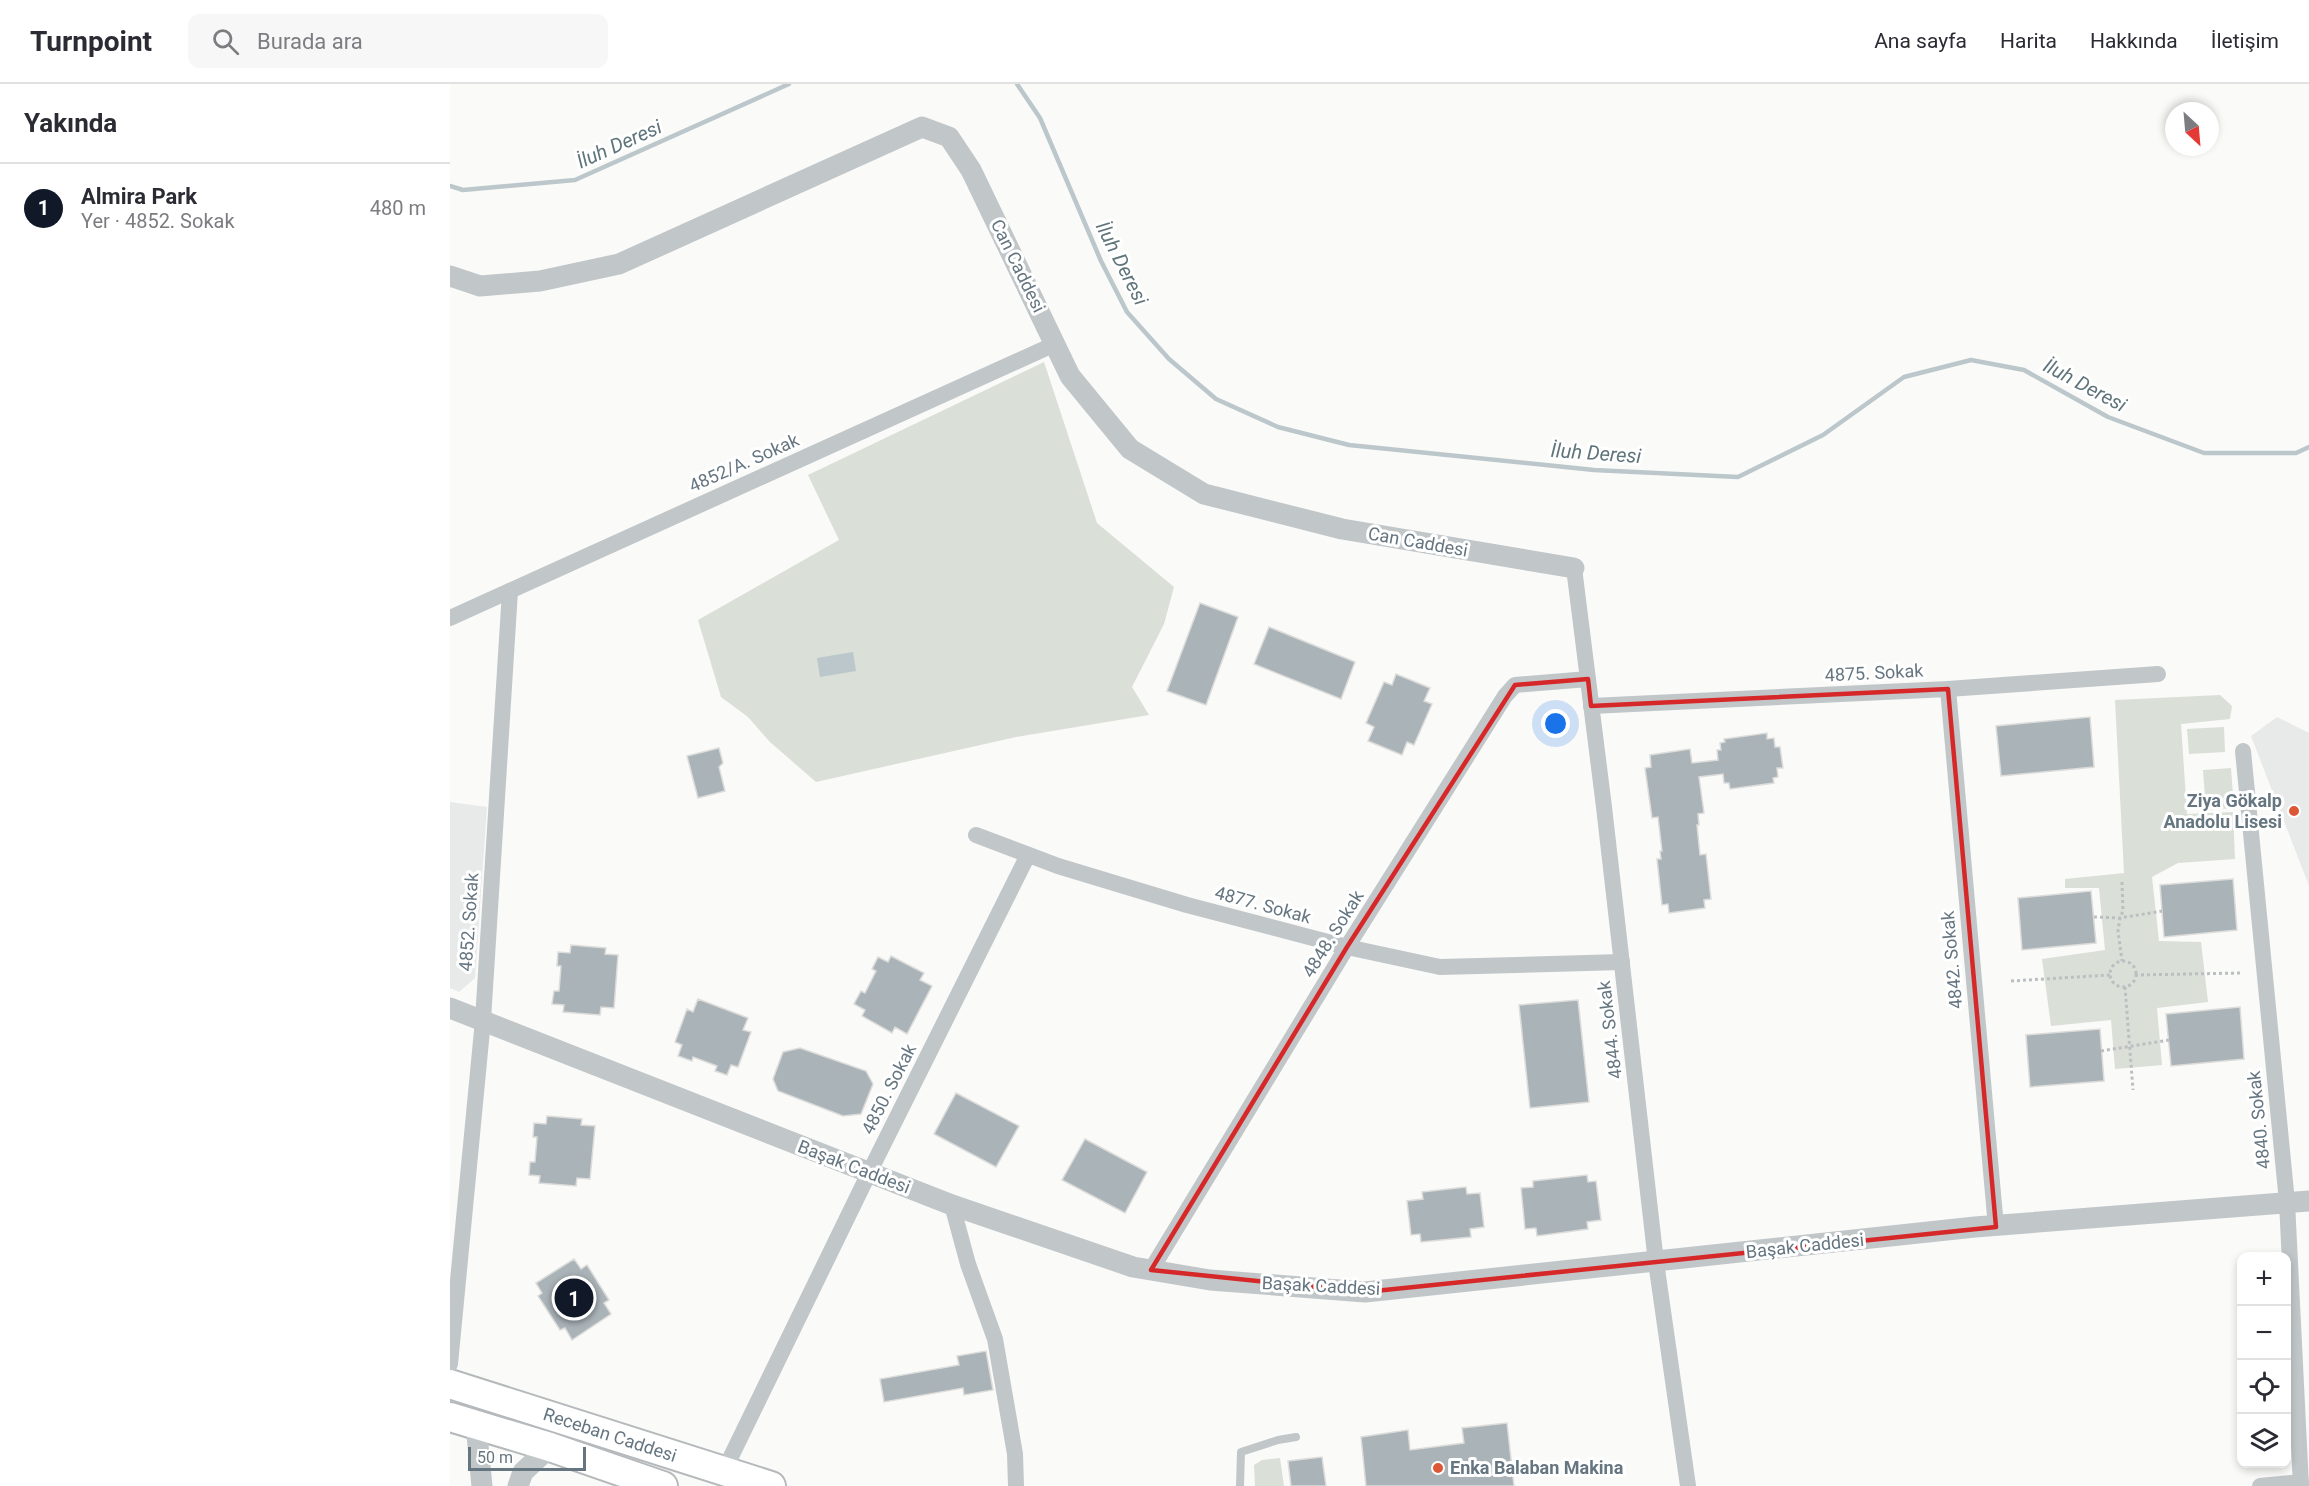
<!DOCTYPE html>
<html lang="tr">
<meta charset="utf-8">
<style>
:root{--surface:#fff;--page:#f7f7f7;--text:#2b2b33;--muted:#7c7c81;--line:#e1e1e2;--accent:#111827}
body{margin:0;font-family:Roboto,sans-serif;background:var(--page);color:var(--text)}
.controls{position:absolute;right:18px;bottom:18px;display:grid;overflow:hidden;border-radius:12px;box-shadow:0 3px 9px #0003}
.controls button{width:54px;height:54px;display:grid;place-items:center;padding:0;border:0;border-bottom:2px solid var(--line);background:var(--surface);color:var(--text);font:30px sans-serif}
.compass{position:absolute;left:1715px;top:18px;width:54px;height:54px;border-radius:50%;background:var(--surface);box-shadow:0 3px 9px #0003;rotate:154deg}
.scale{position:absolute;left:18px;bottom:15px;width:118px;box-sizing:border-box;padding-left:6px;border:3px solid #667681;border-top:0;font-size:16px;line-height:21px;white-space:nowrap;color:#667681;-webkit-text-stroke:4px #fff;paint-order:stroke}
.you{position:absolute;left:1106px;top:640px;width:21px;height:21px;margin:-15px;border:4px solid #fff;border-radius:50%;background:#1a73e8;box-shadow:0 0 0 9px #1a73e833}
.badge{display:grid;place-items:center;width:39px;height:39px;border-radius:50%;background:var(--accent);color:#fff;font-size:20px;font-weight:700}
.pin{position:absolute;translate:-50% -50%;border:3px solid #fff;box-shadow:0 2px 6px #0006}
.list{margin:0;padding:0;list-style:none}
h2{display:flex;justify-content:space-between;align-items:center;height:78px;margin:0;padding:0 24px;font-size:26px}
h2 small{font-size:20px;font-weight:400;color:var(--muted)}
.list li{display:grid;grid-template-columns:39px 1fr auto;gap:18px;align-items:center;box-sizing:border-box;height:90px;padding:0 24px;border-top:2px solid var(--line)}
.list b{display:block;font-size:22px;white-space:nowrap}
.list p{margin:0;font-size:20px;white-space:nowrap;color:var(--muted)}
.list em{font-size:20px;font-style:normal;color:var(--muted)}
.icon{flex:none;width:33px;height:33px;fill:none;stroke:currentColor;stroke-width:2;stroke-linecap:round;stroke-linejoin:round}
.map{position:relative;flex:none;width:1859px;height:1402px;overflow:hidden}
header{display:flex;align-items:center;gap:36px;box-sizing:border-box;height:84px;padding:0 30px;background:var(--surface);border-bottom:2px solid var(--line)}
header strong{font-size:28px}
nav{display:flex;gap:33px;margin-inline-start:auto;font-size:21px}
.search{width:420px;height:54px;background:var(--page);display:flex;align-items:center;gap:15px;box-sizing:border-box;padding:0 21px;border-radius:12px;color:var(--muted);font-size:22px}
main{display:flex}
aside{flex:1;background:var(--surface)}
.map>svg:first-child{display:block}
.built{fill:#e8e9e9}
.green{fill:#dadfd7}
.water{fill:#bbc7cb}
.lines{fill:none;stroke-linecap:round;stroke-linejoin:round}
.stream{stroke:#bbc7cb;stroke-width:4.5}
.building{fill:#aab3b8;stroke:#dcdcda;stroke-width:1.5}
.trunk-casing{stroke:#b5b9bc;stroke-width:32}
.path{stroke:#bcbfc1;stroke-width:3;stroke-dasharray:3 3;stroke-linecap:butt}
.service{stroke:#c1c6c9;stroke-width:8}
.minor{stroke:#c1c6c9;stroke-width:16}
.tertiary{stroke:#c1c6c9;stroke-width:21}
.trunk{stroke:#fff;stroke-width:28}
.marked{fill:none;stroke:#d62828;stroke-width:4.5;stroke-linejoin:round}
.poi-dot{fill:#dc5736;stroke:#fff;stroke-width:2}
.labels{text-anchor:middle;stroke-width:6;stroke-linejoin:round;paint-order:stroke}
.street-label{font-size:18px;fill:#667681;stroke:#fff}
.poi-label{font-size:18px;font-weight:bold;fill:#667681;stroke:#fff;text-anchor:end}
.water-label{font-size:20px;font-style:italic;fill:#60757b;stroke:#fff}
</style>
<header>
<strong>Turnpoint</strong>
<div class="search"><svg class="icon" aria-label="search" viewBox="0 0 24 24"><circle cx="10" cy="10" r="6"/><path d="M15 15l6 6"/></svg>Burada ara</div>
<nav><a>Ana sayfa</a><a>Harita</a><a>Hakkında</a><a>İletişim</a></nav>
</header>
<main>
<aside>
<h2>Yakında<small></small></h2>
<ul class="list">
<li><span class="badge">1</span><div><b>Almira Park</b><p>Yer · 4852. Sokak</p></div><em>480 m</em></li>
</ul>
</aside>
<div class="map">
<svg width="1859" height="1402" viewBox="0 0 1859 1402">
<rect width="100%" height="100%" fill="#fafaf8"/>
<g class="built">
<polygon points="1827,633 1859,649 1859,802 1801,652"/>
<polygon points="0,718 37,723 25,894 9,908 0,904"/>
</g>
<g class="green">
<polygon points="594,278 647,439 724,503 714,540 682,603 699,631 566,653 366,698 320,658 298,633 271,613 248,536 389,456 358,391"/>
<polygon points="1770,611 1782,622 1780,635 1731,640 1737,730 1783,728 1785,775 1728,779 1702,793 1709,857 1751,858 1758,918 1707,924 1712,981 1665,985 1661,936 1601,942 1592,875 1655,866 1649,804 1615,804 1615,795 1674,789 1665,616"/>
<polygon points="1774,643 1775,668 1739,670 1737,645"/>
<polygon points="1781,684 1784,724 1756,726 1753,686"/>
<polygon points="830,1374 834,1402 805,1402 804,1381 812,1376"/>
</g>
<polygon class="water" points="403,568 406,587 370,593 367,574"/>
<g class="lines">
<g class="stream">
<polyline points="567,0 590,34 651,177 677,228 719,275 766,315 828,343 899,361 1144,386 1288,393 1373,351 1454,293 1521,276 1574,286 1658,333 1754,369 1846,369 1859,363"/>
<polyline points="0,102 13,106 125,96 339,0"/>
</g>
</g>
<g class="building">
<polygon points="750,519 788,533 756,621 717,607"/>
<polygon points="819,543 905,578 891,615 804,580"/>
<polygon points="946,590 980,604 974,617 982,620 964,661 957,658 952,671 918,657 924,643 916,639 934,598 942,601"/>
<polygon points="1640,633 1644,683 1551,692 1546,642"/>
<polygon points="1317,649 1317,655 1324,654 1325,663 1330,663 1333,684 1327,684 1328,693 1323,694 1324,699 1280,705 1279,699 1274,699 1273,690 1249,693 1254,729 1248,730 1249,741 1247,741 1250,771 1256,770 1261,815 1254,816 1255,824 1219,829 1218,820 1212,821 1207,775 1211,775 1210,767 1212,767 1208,733 1202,734 1195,684 1201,683 1200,671 1240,665 1242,679 1268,676 1267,666 1271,666 1270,659 1275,658 1274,655"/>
<polygon points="269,664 273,679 269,683 275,707 248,714 237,672"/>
<polygon points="1783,795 1787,846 1714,853 1710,801"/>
<polygon points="1641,807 1646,859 1572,866 1568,814"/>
<polygon points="121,861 156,864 155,870 168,871 164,924 151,923 150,931 113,928 114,921 102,920 104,907 109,907 111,882 107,882 108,868 120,869"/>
<polygon points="441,872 474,889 470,896 482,902 457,950 445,943 442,949 412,932 415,926 404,920 411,907 415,909 426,887 422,885 428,873 438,878"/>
<polygon points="248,915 298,934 293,946 301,948 288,983 281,981 277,991 265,987 267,982 243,973 242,977 228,972 232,961 225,958 237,925 243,928"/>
<polygon points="1128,916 1139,1018 1080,1024 1069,921"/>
<polygon points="1790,923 1794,975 1721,982 1716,930"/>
<polygon points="1650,945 1654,997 1580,1003 1576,951"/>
<polygon points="350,964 416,987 423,1000 411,1030 393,1032 328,1007 323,995 333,968"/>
<polygon points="506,1009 569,1042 546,1083 484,1050"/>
<polygon points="97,1032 132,1035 131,1041 145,1042 140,1095 127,1094 126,1102 89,1099 90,1092 79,1091 80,1078 85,1078 87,1053 83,1053 84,1039 96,1040"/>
<polygon points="635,1055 697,1088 675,1129 612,1096"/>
<polygon points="1137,1091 1138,1098 1146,1097 1151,1136 1137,1138 1138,1145 1087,1152 1086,1144 1075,1145 1071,1104 1083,1103 1083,1097"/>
<polygon points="1016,1103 1017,1110 1030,1109 1034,1143 1020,1145 1021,1153 971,1158 970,1150 961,1151 957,1117 973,1115 972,1108"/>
<polygon points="124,1175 131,1185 137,1181 159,1216 154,1219 161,1230 122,1256 115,1244 110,1246 88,1212 92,1209 86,1199"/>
<polygon points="536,1267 543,1306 514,1311 513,1304 434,1318 430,1295 509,1281 507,1272"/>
<polygon points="1057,1339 1064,1402 916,1402 911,1353 958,1346 960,1366 1014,1359 1012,1344"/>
<polygon points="872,1373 876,1402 841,1402 838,1377"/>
</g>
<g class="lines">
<g class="trunk-casing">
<g id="trunk">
<polyline points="0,1300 321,1402"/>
<polyline points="0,1333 100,1363 213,1402"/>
</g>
</g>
<g class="path">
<polyline points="1672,798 1673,827 1670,834 1668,847 1672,877"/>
<polyline points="1644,833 1670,834 1712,827"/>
<circle cx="1673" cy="890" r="13"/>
<polyline points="1685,891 1791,889"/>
<polyline points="1561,897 1660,891"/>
<polyline points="1675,903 1683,1006"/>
<polyline points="1651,967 1719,956"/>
</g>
<polyline class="service" points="790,1402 791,1368 828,1356 846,1353"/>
<g class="minor">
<polyline points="1124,484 1154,723 1206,1178 1238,1402"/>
<polyline points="0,534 605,260"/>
<polyline points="1498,605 1546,1143"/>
<polyline points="1141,622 1498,605 1708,590"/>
<polyline points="1793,667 1837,1118 1851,1402"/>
<polyline points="526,751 608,782 737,821 897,863 990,883 1172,878"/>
<polyline points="502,1121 518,1180 545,1255 565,1370 566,1402"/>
<polyline points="701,1186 897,863 1055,612 1065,601 1138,595"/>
<polyline points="0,1280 33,936 60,507"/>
<polyline points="274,1387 419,1089 578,771"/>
<polyline points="1810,1402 1851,1398"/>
</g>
<g class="tertiary">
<polyline points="0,192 30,202 90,197 169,180 472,43 499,53 521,86 620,292 680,365 754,410 892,445 1124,484"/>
<polyline points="0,924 502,1121 683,1183 760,1196 915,1208 1525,1143 1859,1117"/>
<polyline points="26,1341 32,1402"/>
<polyline points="68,1402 73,1388 100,1363"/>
</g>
<use href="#trunk" class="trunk"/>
</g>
<path class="marked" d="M1138 595 1141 622 1498 605 1546 1143 915 1208 701 1186 897 863 1065 601Z"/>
<g class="poi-dot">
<circle cx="1844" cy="727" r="6"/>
<circle cx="988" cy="1384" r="6"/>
</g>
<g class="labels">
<g class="street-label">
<text transform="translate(568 182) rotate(64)" y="6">Can Caddesi</text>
<text transform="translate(294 379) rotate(-24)" y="6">4852/A. Sokak</text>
<text transform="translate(968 458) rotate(10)" y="6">Can Caddesi</text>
<text transform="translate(1424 589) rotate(-3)" y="6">4875. Sokak</text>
<text transform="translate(813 821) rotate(15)" y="6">4877. Sokak</text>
<text transform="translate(19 838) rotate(-86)" y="6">4852. Sokak</text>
<text transform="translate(883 850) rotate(-58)" y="6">4848. Sokak</text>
<text transform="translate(1502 876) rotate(-95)" y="6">4842. Sokak</text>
<text transform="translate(1160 946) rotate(-97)" y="6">4844. Sokak</text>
<text transform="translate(439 1005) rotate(-63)" y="6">4850. Sokak</text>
<text transform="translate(1809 1036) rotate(-96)" y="6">4840. Sokak</text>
<text transform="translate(404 1083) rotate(21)" y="6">Başak Caddesi</text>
<text transform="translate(1355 1162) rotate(-6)" y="6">Başak Caddesi</text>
<text transform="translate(871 1202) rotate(3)" y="6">Başak Caddesi</text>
<text transform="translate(160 1351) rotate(18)" y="6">Receban Caddesi</text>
</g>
<g class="poi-label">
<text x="1832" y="723">Ziya Gökalp<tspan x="1832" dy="21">Anadolu Lisesi</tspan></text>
<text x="1000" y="1390" text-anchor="start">Enka Balaban Makina</text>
</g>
<g class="water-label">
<text transform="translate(169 60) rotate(-24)" y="7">İluh Deresi</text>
<text transform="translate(672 179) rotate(63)" y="7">İluh Deresi</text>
<text transform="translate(1635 301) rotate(28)" y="7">İluh Deresi</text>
<text transform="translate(1146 369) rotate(4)" y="7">İluh Deresi</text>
</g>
</g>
</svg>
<div class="controls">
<button>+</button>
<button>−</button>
<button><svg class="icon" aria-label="locate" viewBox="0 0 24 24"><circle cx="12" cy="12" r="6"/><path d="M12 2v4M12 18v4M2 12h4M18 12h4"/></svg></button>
<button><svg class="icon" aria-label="layers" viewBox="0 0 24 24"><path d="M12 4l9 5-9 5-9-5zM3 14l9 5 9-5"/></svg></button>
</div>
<svg class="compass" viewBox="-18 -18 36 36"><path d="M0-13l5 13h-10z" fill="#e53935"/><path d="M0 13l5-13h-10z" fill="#7c7c81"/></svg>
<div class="scale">50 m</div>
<div class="you"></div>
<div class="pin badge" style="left:124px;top:1214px">1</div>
</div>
</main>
